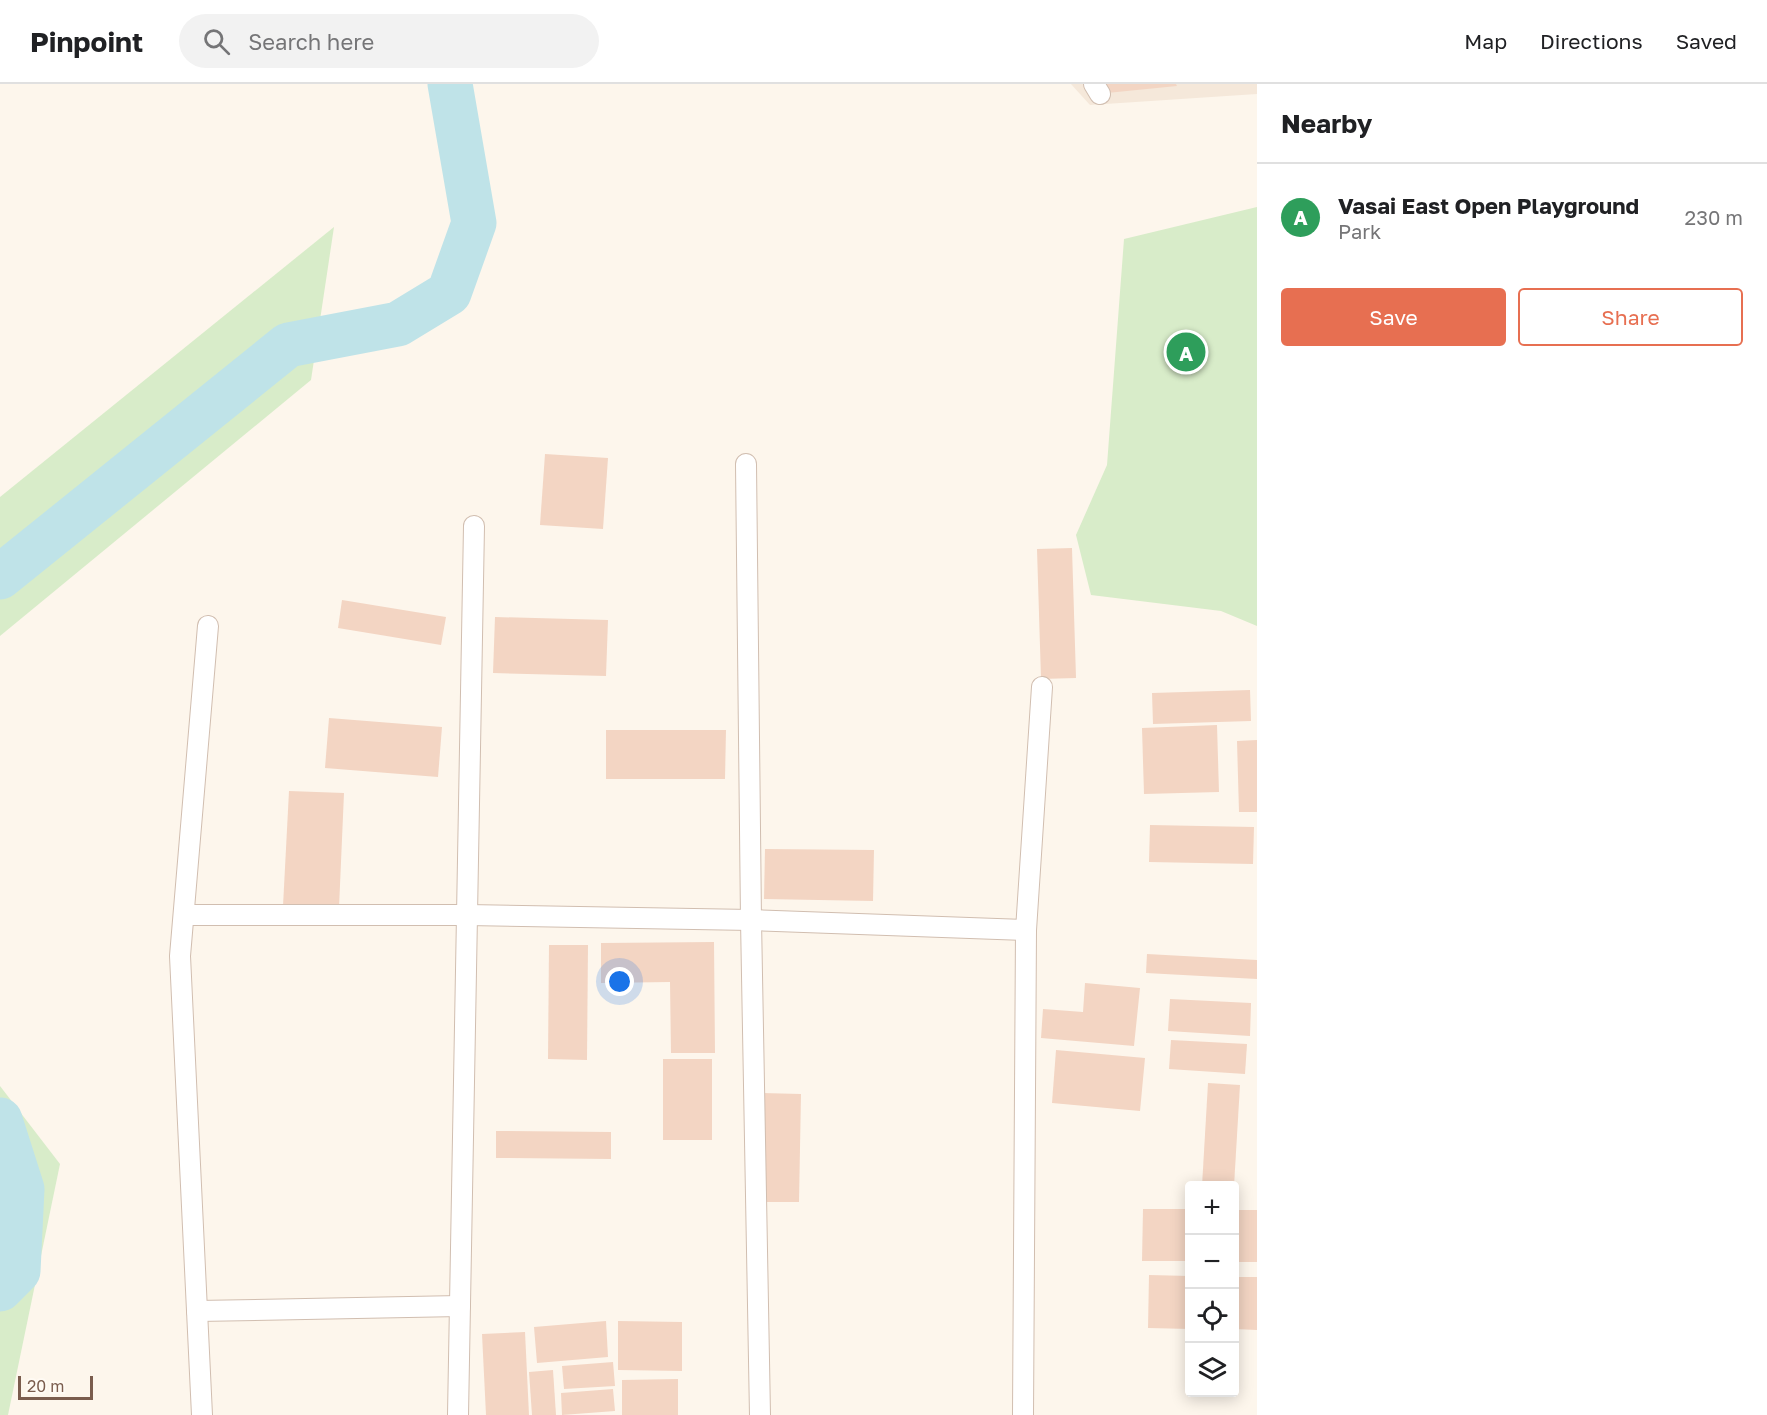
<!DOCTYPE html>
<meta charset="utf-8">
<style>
:root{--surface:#fff;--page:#f2f2f2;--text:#202124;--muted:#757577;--line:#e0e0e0;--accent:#e76f51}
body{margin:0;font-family:"Golos Text",sans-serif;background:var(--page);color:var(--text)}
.controls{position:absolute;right:18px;bottom:18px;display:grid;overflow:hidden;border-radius:6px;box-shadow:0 3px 15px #0003}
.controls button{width:54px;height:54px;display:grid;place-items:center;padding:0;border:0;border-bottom:2px solid var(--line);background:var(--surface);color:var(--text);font:30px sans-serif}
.scale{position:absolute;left:18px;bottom:15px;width:75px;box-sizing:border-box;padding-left:6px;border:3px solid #7a5c4d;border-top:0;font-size:16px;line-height:21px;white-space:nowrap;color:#7a5c4d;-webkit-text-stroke:4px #fffaf3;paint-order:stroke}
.you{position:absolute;left:620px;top:898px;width:21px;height:21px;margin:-15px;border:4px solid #fff;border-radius:50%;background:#1a73e8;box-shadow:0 0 0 9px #1a73e833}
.badge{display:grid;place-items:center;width:39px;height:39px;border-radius:50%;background:var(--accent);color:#fff;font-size:20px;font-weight:700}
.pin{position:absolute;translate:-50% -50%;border:3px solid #fff;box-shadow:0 2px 6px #0006}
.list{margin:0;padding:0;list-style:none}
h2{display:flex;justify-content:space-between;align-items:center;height:78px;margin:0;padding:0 24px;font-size:26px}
h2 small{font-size:20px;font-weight:400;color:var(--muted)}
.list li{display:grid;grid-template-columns:39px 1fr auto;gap:18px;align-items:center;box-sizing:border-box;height:108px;padding:0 24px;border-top:2px solid var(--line)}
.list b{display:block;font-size:22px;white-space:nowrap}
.list p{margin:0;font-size:20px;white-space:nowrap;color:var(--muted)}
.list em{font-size:20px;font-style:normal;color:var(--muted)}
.actions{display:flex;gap:12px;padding:18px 24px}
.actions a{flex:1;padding:14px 0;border:2px solid var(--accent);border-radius:6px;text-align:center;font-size:21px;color:var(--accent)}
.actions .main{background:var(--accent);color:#fff}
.icon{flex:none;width:33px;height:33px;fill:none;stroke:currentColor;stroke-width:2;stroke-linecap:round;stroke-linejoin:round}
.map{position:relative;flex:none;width:1257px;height:1331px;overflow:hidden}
header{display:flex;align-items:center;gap:36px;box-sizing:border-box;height:84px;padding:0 30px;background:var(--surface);border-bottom:2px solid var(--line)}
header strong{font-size:28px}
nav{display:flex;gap:33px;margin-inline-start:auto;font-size:21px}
.search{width:420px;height:54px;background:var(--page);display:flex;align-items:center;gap:15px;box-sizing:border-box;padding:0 21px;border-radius:33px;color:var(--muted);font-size:22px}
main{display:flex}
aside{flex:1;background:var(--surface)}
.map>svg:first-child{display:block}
.residential{fill:#f5e8da}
.green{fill:#d8ecc9}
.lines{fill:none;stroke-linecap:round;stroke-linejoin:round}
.river{stroke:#bfe3e8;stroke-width:45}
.building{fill:#f3d5c3}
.street-casing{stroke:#d1beb0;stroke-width:22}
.street{stroke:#fff;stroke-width:20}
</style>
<header>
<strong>Pinpoint</strong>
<div class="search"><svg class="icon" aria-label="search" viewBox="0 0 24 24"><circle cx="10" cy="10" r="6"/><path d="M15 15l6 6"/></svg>Search here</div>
<nav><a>Map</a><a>Directions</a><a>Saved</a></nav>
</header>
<main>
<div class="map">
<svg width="1257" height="1331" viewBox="0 0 1257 1331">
<rect width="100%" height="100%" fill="#fdf6ec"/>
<polygon class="residential" points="1071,0 1257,0 1257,10 1090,21"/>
<g class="green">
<polygon points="1257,123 1257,542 1221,527 1091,511 1076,451 1107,381 1124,155"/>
<polygon points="334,143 311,296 0,552 0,413"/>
<polygon points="0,1002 60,1080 8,1331 0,1331"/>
</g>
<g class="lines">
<g class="river">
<polyline points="0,493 288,261 398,240 449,209 474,139 450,0"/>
<polyline points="0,1036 22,1105 18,1187 0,1205"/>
</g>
</g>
<g class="building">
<polygon points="1107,0 1176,0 1177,2 1107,9"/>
<polygon points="545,370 608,374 603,445 540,441"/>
<polygon points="1072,464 1076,594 1041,595 1037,465"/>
<polygon points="342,516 446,533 441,561 338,544"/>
<polygon points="495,533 608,536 606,592 493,589"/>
<polygon points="1250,606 1251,637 1153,640 1152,609"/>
<polygon points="329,634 442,643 438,693 325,684"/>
<polygon points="1217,641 1219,708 1144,710 1142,644"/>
<polygon points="606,646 726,646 725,695 606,695"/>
<polygon points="1257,656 1257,728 1239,728 1237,657"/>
<polygon points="289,707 344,709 339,824 283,822"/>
<polygon points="1150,741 1254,743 1253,780 1149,778"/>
<polygon points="765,765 874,766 873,817 764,815"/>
<polygon points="714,858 715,969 671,969 670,898 601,899 601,859"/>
<polygon points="549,861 588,861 587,976 548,975"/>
<polygon points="1147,870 1257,876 1257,895 1146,889"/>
<polygon points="1085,899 1140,904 1134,962 1041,954 1043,925 1083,928"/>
<polygon points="1170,915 1251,919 1250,952 1168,947"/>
<polygon points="1171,956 1247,960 1245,990 1169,985"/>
<polygon points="1056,966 1145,974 1140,1027 1052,1019"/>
<rect x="663" y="975" width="49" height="81"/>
<polygon points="1208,999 1240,1001 1234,1102 1202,1102"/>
<polygon points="760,1009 801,1010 799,1118 758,1118"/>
<polygon points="496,1047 611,1048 611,1075 496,1074"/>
<polygon points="1143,1125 1190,1125 1190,1177 1142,1177"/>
<rect x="1234" y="1126" width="23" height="52"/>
<polygon points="1149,1191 1190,1192 1190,1245 1148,1244"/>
<polygon points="1234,1193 1257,1193 1257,1246 1234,1245"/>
<polygon points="606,1237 608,1273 537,1279 534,1243"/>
<polygon points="618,1237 682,1238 682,1287 618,1286"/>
<polygon points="525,1248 529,1331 486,1331 482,1250"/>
<polygon points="613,1278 615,1302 564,1305 562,1282"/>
<polygon points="553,1286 556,1331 532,1331 529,1288"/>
<polygon points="678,1295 678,1331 622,1331 622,1296"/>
<polygon points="613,1305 615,1327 562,1331 561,1309"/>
</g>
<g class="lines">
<g class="street-casing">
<g id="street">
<polyline points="1094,0 1100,10"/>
<polyline points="746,380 751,836 760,1331"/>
<polyline points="184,831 467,831 751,836 1026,846"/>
<polyline points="197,1227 460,1222"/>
<polyline points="202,1331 180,872 208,542"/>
<polyline points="458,1331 474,442"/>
<polyline points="1023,1331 1026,846 1042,603"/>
</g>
</g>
<use href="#street" class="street"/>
</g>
</svg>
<div class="controls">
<button>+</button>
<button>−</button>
<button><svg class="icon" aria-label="locate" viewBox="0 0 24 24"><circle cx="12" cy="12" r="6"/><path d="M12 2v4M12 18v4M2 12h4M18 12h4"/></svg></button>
<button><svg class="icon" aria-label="layers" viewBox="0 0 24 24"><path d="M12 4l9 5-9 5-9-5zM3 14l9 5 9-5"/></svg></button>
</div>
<div class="scale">20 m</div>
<div class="you"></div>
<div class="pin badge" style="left:1186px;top:268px;background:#2e9e5b">A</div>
</div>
<aside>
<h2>Nearby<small></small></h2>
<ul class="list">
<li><span class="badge" style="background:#2e9e5b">A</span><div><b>Vasai East Open Playground</b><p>Park</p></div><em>230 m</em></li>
</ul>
<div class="actions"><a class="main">Save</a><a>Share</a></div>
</aside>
</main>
